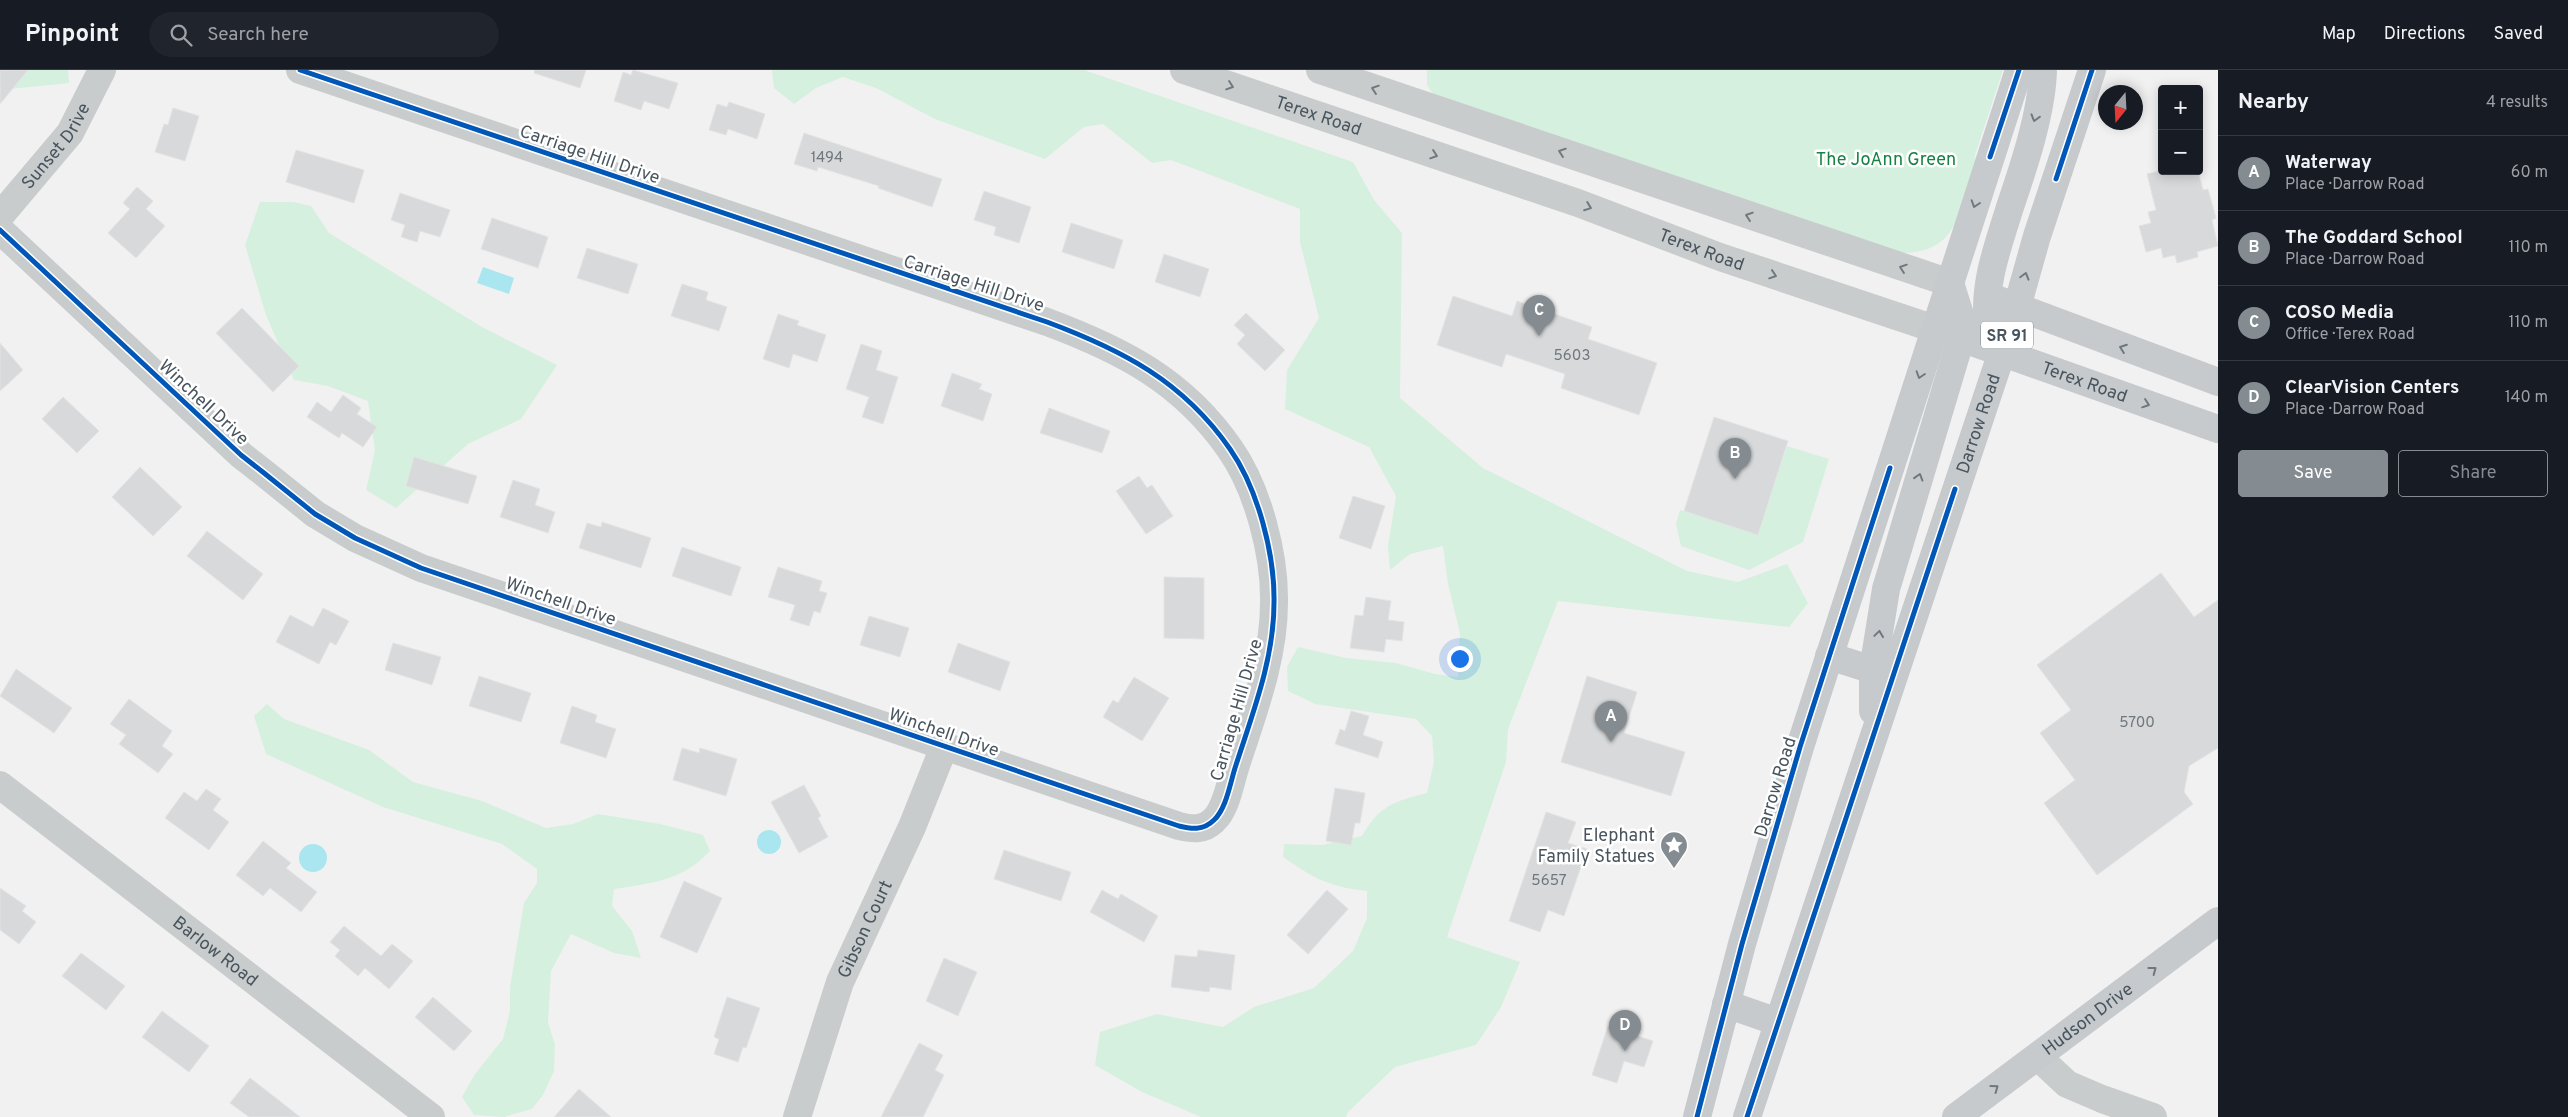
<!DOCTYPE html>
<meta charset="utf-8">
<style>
:root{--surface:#171b24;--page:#20242c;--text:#f1f3f6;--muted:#9ea1a6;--line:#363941;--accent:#848c91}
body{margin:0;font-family:Overpass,sans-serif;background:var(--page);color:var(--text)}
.controls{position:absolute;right:15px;top:15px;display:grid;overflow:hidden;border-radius:5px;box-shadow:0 2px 12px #0003}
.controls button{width:45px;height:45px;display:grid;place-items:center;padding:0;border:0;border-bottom:1px solid var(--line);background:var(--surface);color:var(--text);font:25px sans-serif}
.compass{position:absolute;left:2098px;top:15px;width:45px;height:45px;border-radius:50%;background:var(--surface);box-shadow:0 2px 12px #0003;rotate:198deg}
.you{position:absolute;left:1459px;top:588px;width:18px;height:18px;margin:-12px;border:4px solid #fff;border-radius:50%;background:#1a73e8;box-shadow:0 0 0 8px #1a73e833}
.badge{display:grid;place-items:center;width:32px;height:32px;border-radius:50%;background:var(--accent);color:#fff;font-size:16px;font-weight:700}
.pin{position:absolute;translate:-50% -41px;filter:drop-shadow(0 1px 2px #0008)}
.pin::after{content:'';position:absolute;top:26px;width:18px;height:15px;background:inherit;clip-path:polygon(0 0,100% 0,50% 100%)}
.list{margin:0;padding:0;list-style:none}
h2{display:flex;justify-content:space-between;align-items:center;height:65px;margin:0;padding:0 20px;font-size:21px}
h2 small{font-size:16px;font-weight:400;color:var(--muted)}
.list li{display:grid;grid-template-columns:32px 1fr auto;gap:15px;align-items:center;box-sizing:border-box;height:75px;padding:0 20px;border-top:1px solid var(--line)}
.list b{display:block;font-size:19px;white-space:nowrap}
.list p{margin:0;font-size:16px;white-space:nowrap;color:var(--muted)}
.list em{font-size:16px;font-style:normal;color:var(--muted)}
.actions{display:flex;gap:10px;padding:15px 20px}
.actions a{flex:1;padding:11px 0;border:1px solid var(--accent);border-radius:5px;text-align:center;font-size:18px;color:var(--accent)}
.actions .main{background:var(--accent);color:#fff}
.icon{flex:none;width:28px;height:28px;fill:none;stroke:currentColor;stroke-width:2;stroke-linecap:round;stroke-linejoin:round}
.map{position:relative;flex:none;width:2218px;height:1047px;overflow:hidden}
header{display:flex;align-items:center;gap:30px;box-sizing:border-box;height:70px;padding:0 25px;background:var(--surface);border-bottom:1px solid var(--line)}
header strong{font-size:24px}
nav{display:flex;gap:28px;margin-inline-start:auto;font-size:18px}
.search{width:350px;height:45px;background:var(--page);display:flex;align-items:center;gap:12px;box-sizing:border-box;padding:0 18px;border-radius:28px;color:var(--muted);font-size:19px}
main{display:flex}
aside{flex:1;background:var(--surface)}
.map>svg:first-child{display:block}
.green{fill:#d5f0de}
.water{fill:#aae6ef}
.building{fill:#d8d9da;stroke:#e3e3e4}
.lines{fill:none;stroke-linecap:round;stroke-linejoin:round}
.minor{stroke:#c9cccd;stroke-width:28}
.major{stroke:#c6cacd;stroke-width:28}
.cycleway-casing{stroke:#fff;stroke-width:8}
.cycleway{stroke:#0057b8;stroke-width:5}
.oneway{stroke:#6f797f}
.oneway2{stroke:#6e787f}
.labels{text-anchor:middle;stroke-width:5;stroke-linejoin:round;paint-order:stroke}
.number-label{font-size:15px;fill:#6e777e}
.shield{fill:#fff;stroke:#7f888e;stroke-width:1}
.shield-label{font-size:16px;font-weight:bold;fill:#48555e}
.street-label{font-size:18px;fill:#48555e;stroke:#fff}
.park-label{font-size:18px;fill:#168243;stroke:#fff}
.poi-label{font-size:18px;fill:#48555e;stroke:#fff;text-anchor:end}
</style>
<header>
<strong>Pinpoint</strong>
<div class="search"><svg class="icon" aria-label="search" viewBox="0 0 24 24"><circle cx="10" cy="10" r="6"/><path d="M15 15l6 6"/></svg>Search here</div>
<nav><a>Map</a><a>Directions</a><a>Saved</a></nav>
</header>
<main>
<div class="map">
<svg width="2218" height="1047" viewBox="0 0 2218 1047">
<rect width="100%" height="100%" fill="#f2f1f1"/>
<g class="green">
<polygon points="0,0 68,0 69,13 0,20"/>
<path d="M772 0H1084L1353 92 1374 130 1402 163 1400 328 1483 398 1687 501 1738 512 1787 494 1808 533 1789 557 1558 531 1508 659 1506 692 1447 867 1520 892 1501 937 1476 975 1395 997 1348 1042 1346 1047H1201L1142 1022 1095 995 1100 962 1157 944 1223 957 1254 937 1314 918 1353 881 1367 848V821C1329 817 1313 808 1283 787L1284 774 1322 775 1362 766C1379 736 1394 731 1427 723L1434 692 1432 666 1416 649 1315 634 1288 621 1287 597 1298 577 1346 588 1396 593 1435 604 1458 607 1460 563 1448 514 1443 476 1410 484 1390 500 1388 476 1396 426 1369 377 1285 339 1287 300 1319 248 1300 172V139L1171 90 1152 93 1103 54 1084 57 1045 89 935 49 876 18 843 7 816 18 794 34 774 18Z"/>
<path d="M1427 0H2003L1975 85C1976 101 1971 113 1966 127 1954 162 1943 183 1901 183L1433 24 1427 15Z"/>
<polygon points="260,132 293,132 311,136 329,163 482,257 557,295 521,349 468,374 396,438 366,420 375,380 368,331 328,316 294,310 266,245 245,175"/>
<polygon points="1787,376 1829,389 1803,472 1749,500 1681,476 1676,454 1680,440 1758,465"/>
<path d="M267 634 284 649 369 680 413 712 482 731 546 758 573 754 598 744 660 754 703 765 710 781C682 811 652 813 614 819L612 836 632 861 641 888 614 883 571 864 551 901 548 953 555 974 554 1001 543 1025 532 1039 504 1047 474 1045 462 1027 475 1004 503 969 510 941V917L524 833 537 813V799L502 774 383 737 266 684 254 646Z"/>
</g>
<g class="water">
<polygon points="483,197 514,208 509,224 477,213"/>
<circle cx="769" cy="772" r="12"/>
<circle cx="313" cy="788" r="14"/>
</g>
<g class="building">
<polygon points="0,0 28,0 0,34"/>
<polygon points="535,0 586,0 580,18 534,3"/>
<polygon points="633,0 678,13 669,39 644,31 641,40 614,31 623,2 631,5"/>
<polygon points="729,32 765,44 757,69 728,59 726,65 709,60 717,34 727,37"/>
<polygon points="173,38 199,46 185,91 155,82 164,54 168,55"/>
<polygon points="804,63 942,109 932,137 878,118 879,116 818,97 817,101 794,94"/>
<polygon points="296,80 364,100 354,133 286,112"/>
<polygon points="2159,101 2198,101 2203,120 2208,119 2216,148 2212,150 2218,176 2197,182 2198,187 2177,193 2175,185 2163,188 2161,178 2146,182 2139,156 2151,153 2148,142 2156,140 2147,104"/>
<polygon points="137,117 153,131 146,139 165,156 136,188 108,163 130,139 123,133"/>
<polygon points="984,121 1031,137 1019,173 994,165 996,157 974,150"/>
<polygon points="400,123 450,140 440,167 420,161 417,172 401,167 405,155 391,150"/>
<polygon points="492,148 548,167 538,198 481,179"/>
<polygon points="1071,153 1123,170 1114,199 1062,182"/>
<polygon points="587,178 638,194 628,224 577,208"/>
<polygon points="1164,184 1209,199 1200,227 1155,212"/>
<polygon points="682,214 708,222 706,230 727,237 719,261 671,246"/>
<polygon points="1453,226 1512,246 1517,231 1592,257 1588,269 1657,293 1639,345 1561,318 1565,304 1506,284 1502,297 1437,275"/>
<polygon points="242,238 299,296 273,322 216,263"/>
<polygon points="1246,243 1285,280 1265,301 1237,274 1245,265 1234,255"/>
<polygon points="778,244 799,251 797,255 826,265 817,292 793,284 789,298 763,289"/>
<polygon points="0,273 23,300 0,321"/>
<polygon points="861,274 882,281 876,300 898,307 883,354 862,347 869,327 846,319"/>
<polygon points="952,303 982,314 979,319 992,324 983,351 941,336"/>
<polygon points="343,325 361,338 357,344 377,357 363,377 342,363 339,368 307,347 317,332 331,342"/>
<polygon points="63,327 99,361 77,383 42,349"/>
<polygon points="1049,338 1110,361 1102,383 1040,363"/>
<polygon points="1714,347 1788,371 1758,465 1684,441"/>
<polygon points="414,387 477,406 468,434 406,416"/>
<polygon points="140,397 182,437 153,466 112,427"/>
<polygon points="1139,406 1147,418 1152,415 1173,446 1146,464 1116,421"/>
<polygon points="513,410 540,419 535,435 555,442 548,463 500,447"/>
<polygon points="1353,426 1385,436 1371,479 1339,468"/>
<polygon points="602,452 651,468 641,498 579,478 587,453 601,457"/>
<polygon points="207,461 263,504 243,530 187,486"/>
<polygon points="682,477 741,497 731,526 672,506"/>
<polygon points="778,497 822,511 819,521 827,523 820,543 814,541 809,556 790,550 795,535 768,527"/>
<polygon points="2161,503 2194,547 2218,530 2218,678 2189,696 2184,722 2193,734 2097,805 2044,733 2075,710 2040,663 2071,640 2037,595"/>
<polygon points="1164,507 1204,508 1204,569 1164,568"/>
<polygon points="1366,527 1391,531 1388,550 1404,552 1402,571 1386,569 1384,582 1350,578 1355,545 1363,546"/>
<polygon points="323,538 349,551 336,575 330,572 319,594 276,572 290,545 313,557"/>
<polygon points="869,546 909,558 900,587 860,575"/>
<polygon points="393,573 441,587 432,615 385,600"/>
<polygon points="958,573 1010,592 1000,621 948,602"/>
<polygon points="16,599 72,638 54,663 0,626"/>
<polygon points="479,606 531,623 521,652 469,636"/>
<polygon points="1587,606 1637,622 1624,663 1685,682 1671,726 1561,692"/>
<polygon points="1134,607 1169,628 1142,671 1103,647 1113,630 1118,633"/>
<polygon points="129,629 172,661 162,676 173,684 158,703 119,674 126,665 110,654"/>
<polygon points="572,636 597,645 595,652 616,659 606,688 560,673"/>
<polygon points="1351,641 1369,646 1363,665 1383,672 1378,688 1335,674 1340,659 1345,661"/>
<polygon points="682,678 699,683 700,678 737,689 726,726 673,710"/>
<polygon points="804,715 821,746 818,748 828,767 799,783 771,732"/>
<polygon points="1335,718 1365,723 1360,753 1355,753 1351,775 1326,771"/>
<polygon points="206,719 221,729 213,740 229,752 209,780 165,748 184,722 197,731"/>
<polygon points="1546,742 1576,752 1568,773 1587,779 1564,846 1548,840 1540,862 1509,851"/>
<polygon points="263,771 291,793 286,798 317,822 301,842 270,818 263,826 236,805"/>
<polygon points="1004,780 1071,802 1061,831 994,809"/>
<polygon points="684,811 722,828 697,883 660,867"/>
<polygon points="0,818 26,836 22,841 36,852 19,874 0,860"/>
<polygon points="1102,820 1118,829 1121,824 1158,846 1144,872 1090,842"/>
<polygon points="1327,820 1348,839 1308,884 1287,865"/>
<polygon points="344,856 381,886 392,874 413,891 389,919 365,898 358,906 335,886 340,880 330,872"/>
<polygon points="1198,880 1235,885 1231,920 1210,917 1209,922 1171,917 1175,885 1197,887"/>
<polygon points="81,883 125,916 106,940 62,906"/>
<polygon points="944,888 977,902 958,946 926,931"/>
<polygon points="433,927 472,961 454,981 415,947"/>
<polygon points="727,927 760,938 746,978 743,977 738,992 714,984 719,969 714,967"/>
<polygon points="162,941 209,976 189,1002 142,967"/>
<polygon points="1608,956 1653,971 1644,997 1624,991 1617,1013 1592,1005"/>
<polygon points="919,973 943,985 935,1000 944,1005 923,1047 881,1047"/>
<polygon points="250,1008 276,1028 300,1047 249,1047 230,1033"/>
<polygon points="579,1019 611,1047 554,1047"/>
</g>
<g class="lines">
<g class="minor">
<path id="s1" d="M1184 0 1578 133 1720 187 1935 259"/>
<polyline points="1320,0 1950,213"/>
<path id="s2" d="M0 146 70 63 102 0"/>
<path d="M0 160 241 385 264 403 315 444 355 468 421 498 1179 756C1191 759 1203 761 1214 750 1226 739 1230 714 1235 698 1252 645 1274 590 1274 533 1275 485 1258 419 1230 379 1183 311 1122 280 1047 252L300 0"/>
<path id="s3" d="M0 715 431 1047"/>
<polyline points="2038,987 2067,1014 2102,1029 2153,1047"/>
<path id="s4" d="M797 1047 840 912 912 757 944 677"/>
</g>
<g class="major">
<polyline points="1999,230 2218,312"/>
<path id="s5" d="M1944 262 2218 359"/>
<path d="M2001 283C1997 275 1990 265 1988 255 1983 214 1998 176 2010 137 2024 96 2042 42 2043 0"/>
<polyline points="1829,586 1873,600"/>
<polyline points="1873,641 1873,600 1886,519 1961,268 1961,248 1950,213"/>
<polyline points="1726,934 1778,952"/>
<polyline points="1697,1047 1742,874 1800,677 2019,0"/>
<path id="s6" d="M1747 1047 2017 237 2037 166 2092 0"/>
<path id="s7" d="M1956 1047 2218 851"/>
</g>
<g class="cycleway-casing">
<g id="cycleway">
<polyline points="1990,87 2019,0"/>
<polyline points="2056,109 2092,0"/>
<path d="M0 160 241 385 264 403 315 444 355 468 421 498 1179 756C1191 759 1203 761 1214 750 1226 739 1230 714 1235 698 1252 645 1274 590 1274 533 1275 485 1258 419 1230 379 1183 311 1122 280 1047 252L300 0"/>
<polyline points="1697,1047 1742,874 1800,677 1890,398"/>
<polyline points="1747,1047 1955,419"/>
</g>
</g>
<use href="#cycleway" class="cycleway"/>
</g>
<defs><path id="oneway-chevron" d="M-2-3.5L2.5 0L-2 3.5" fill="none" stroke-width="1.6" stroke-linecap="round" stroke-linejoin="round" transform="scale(1.25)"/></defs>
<g class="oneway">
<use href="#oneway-chevron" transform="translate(1230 16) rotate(19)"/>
<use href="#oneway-chevron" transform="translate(1375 19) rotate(-161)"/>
<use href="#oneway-chevron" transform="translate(1562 82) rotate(-161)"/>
<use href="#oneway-chevron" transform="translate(1434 85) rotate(19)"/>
<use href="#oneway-chevron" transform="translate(1588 137) rotate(21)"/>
<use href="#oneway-chevron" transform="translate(1749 146) rotate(-161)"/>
<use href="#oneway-chevron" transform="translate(1903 198) rotate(-161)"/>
<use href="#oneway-chevron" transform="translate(1773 205) rotate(18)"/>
</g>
<g class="oneway2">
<use href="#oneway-chevron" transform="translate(2035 48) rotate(106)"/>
<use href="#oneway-chevron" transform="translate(1975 134) rotate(108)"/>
<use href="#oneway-chevron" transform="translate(2025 206) rotate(-74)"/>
<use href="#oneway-chevron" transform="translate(2123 278) rotate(-160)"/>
<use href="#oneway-chevron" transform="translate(1920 305) rotate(108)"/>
<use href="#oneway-chevron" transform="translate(2146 334) rotate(19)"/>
<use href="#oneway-chevron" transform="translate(1919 407) rotate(-73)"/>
<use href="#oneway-chevron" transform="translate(1879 564) rotate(-82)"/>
<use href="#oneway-chevron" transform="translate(2153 900) rotate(-37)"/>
<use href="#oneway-chevron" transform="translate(1995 1018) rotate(-36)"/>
</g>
<defs>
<g id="sight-pin" transform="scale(1.4375)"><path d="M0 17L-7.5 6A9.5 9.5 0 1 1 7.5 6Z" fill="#848c91" stroke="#fff"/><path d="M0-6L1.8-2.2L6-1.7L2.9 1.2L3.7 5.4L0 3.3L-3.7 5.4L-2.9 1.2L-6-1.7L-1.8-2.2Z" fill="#fff"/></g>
</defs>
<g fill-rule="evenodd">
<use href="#sight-pin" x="1674" y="775"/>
</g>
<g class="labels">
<g class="number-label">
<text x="827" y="92">1494</text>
<text x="1572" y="290">5603</text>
<text x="2137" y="657">5700</text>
<text x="1549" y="815">5657</text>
</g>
<rect class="shield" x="1981" y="251.5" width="52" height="27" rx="4"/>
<g class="shield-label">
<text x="2007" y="271">SR 91</text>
</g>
<g class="street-label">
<text dy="6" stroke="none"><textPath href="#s1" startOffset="142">Terex Road</textPath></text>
<text dy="6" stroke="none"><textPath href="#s2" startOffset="90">Sunset Drive</textPath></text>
<text transform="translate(590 84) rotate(19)" y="6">Carriage Hill Drive</text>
<text dy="6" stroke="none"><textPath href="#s1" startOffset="548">Terex Road</textPath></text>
<text transform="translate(974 213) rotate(18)" y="6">Carriage Hill Drive</text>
<text dy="6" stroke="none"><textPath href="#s5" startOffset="149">Terex Road</textPath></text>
<text transform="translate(204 332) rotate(43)" y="6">Winchell Drive</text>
<text dy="6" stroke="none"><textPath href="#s6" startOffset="731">Darrow Road</textPath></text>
<text transform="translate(561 531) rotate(19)" y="6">Winchell Drive</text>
<text transform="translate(1236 640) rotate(-74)" y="6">Carriage Hill Drive</text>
<text transform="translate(944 662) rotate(19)" y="6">Winchell Drive</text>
<text transform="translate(1775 717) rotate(-73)" y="6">Darrow Road</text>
<text dy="6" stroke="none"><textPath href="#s4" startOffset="200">Gibson Court</textPath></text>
<text dy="6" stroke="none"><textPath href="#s3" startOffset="272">Barlow Road</textPath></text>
<text dy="6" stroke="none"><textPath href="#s7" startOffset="164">Hudson Drive</textPath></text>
</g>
<g class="park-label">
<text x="1886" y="95">The JoAnn Green</text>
</g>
<g class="poi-label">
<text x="1655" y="771">Elephant<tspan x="1655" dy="21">Family Statues</tspan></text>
</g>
</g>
</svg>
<div class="controls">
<button>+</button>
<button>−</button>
</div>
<svg class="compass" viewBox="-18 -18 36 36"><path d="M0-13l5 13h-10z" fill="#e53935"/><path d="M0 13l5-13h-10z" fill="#9ea1a6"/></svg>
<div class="you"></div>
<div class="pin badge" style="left:1611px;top:672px">A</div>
<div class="pin badge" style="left:1735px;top:409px">B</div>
<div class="pin badge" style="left:1539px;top:266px">C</div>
<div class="pin badge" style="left:1625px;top:981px">D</div>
</div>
<aside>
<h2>Nearby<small>4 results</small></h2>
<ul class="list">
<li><span class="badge">A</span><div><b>Waterway</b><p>Place · Darrow Road</p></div><em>60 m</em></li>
<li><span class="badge">B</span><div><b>The Goddard School</b><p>Place · Darrow Road</p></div><em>110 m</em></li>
<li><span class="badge">C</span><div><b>COSO Media</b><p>Office · Terex Road</p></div><em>110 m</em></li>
<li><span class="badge">D</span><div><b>ClearVision Centers</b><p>Place · Darrow Road</p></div><em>140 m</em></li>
</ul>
<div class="actions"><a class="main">Save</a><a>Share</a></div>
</aside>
</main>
